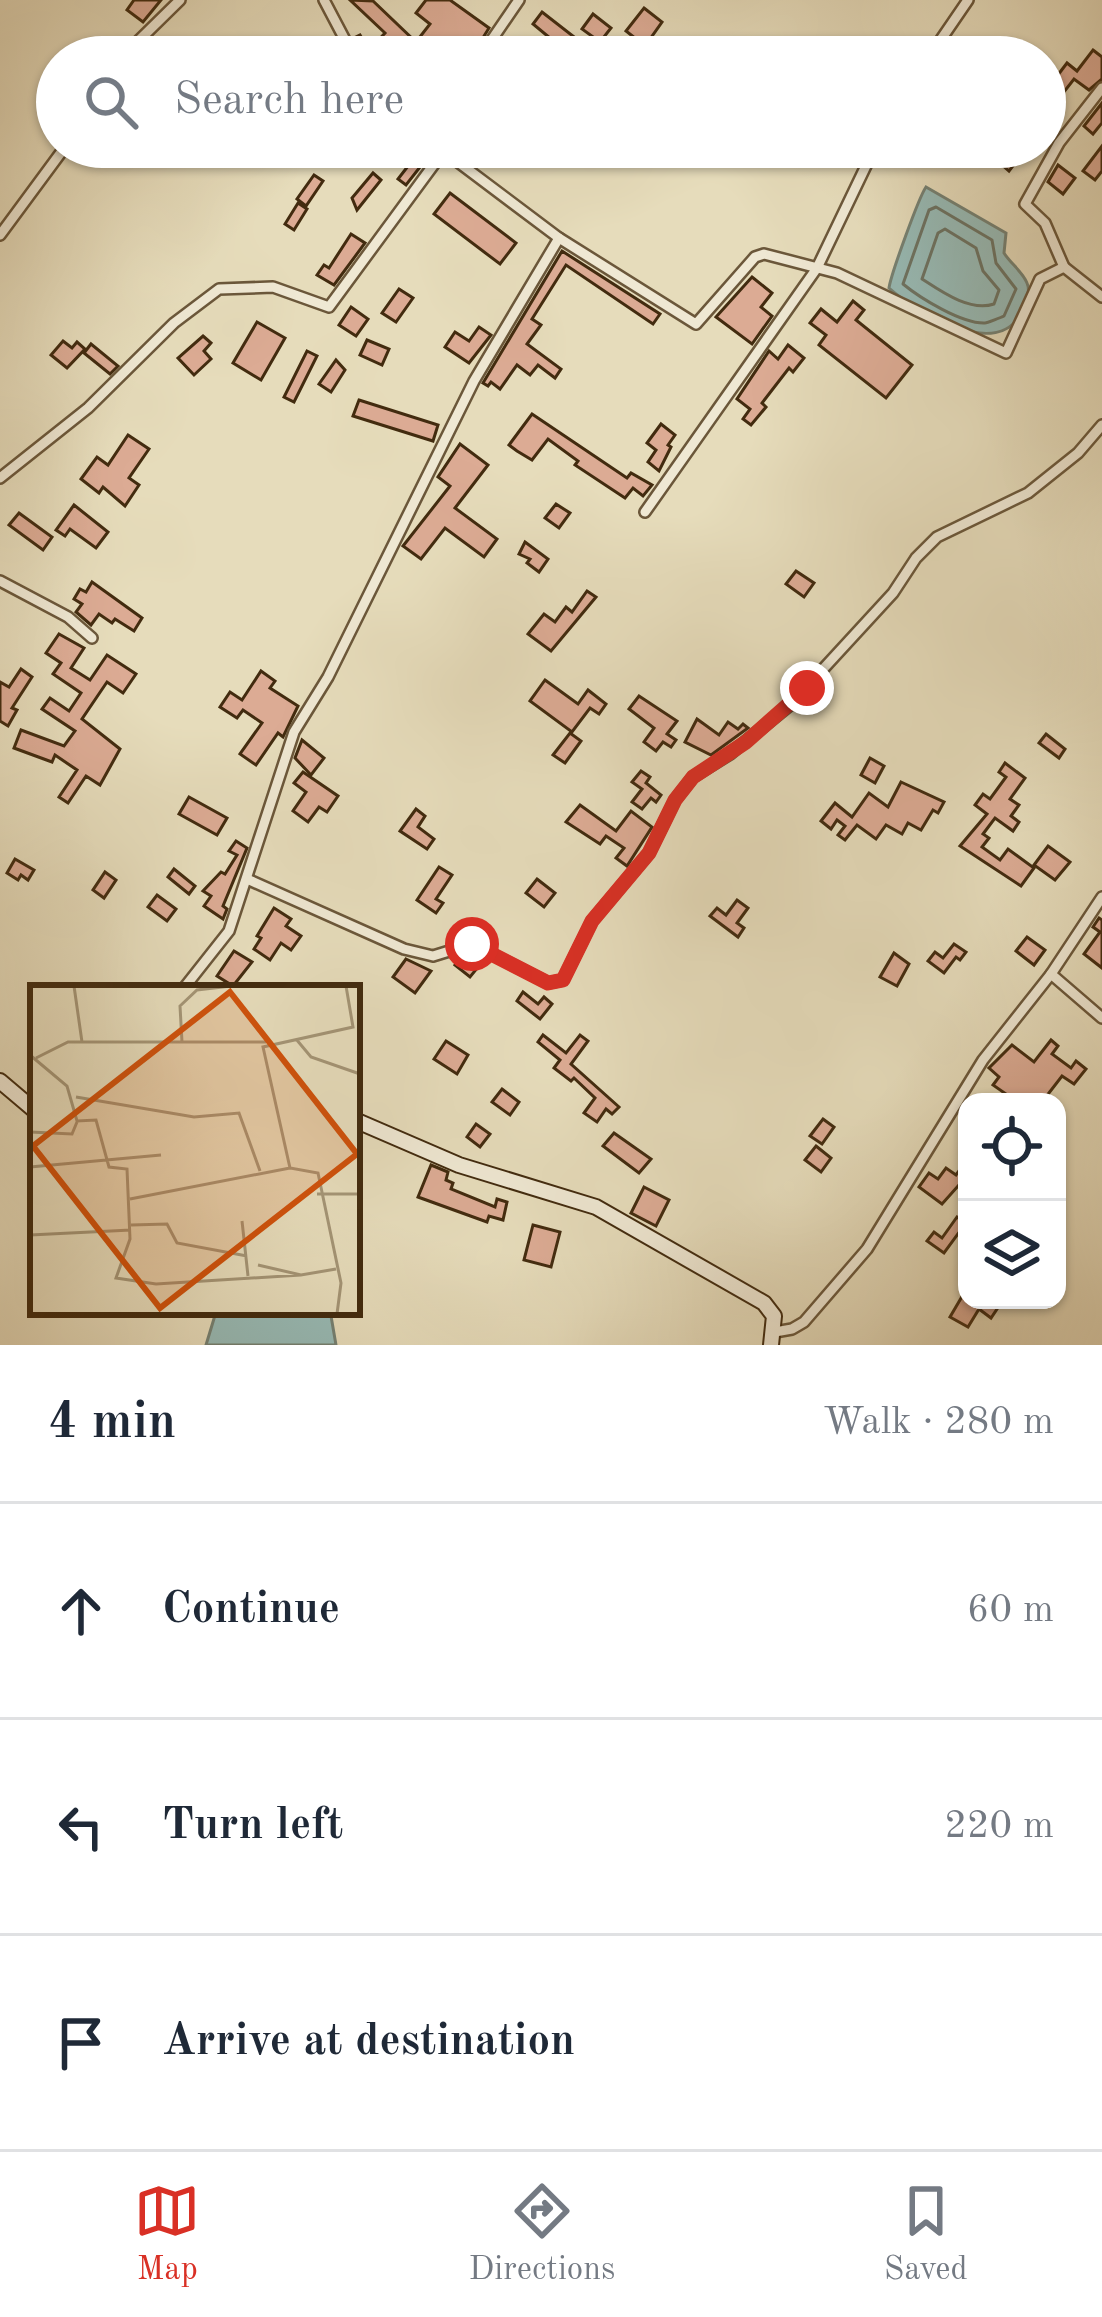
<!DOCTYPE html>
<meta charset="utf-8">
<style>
:root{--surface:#fff;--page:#f2f2f3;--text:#1f2937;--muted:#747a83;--line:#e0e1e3;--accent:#d93025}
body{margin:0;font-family:"Old Standard TT",serif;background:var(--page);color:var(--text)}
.controls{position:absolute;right:36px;bottom:36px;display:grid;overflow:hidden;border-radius:24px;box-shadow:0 3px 9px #0004}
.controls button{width:108px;height:108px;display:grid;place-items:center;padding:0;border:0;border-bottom:3px solid var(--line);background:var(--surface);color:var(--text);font:60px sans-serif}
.stop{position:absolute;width:36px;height:36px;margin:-27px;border:9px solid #d93025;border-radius:50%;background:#fff}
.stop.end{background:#d93025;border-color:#fff;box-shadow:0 3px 12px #0008}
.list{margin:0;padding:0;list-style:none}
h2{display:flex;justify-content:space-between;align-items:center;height:156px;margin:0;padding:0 48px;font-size:51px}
h2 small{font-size:39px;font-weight:400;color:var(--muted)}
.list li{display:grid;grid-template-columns:78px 1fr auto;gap:36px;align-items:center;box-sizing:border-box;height:216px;padding:0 48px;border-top:3px solid var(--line)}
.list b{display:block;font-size:45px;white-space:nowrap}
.list em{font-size:39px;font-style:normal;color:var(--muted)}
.icon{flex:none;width:66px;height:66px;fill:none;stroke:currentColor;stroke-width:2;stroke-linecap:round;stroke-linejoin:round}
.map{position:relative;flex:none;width:1102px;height:1345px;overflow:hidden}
.search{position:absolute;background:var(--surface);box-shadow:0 3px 9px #0004;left:36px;right:36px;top:36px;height:132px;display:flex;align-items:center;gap:30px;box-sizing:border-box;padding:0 42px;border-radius:66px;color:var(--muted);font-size:45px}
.sheet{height:804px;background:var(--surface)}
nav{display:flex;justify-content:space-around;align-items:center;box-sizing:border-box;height:168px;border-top:3px solid var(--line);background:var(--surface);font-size:33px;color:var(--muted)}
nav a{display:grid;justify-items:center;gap:6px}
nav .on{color:var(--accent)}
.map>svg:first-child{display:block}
.water{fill:#97bab5;stroke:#758173;stroke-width:3}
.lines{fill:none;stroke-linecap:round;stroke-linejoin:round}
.shore{stroke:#6c7262;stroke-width:3}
.building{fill:#dcab94;stroke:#422b0f;stroke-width:3}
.street-casing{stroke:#6b573a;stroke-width:14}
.secondary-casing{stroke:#422b0f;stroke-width:18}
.street{stroke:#efe8d3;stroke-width:9}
.secondary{stroke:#efe8d3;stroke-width:14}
.route{stroke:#d93025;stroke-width:15}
.inset-road{fill:none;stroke:#a49576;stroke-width:3}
.view{fill:#cf520c;fill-opacity:0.15;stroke:#cf520c;stroke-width:6}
.inset-edge{fill:none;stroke:#422b0f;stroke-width:6}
</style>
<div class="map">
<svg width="1102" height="1345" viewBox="0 0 1102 1345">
<rect width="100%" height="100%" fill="#e6dcbb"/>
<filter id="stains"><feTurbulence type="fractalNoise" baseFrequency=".00167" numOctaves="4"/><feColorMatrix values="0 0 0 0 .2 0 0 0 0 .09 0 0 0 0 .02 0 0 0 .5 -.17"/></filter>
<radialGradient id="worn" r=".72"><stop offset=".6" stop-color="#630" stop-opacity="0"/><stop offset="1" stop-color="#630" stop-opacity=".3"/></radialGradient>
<g class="water">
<path d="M926 187 1006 233 1004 253C1010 263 1023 272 1027 283 1031 292 1026 302 1022 311 999 362 917 313 889 288 891 274 919 197 926 187Z"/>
<polygon points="216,1312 324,1312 331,1316 336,1345 206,1345"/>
</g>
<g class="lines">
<g class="shore">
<path d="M936 207 992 240 996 263 1016 289 1004 316C1002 317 987 323 985 323 962 324 920 298 903 284L929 210Z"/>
<path d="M945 229 976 248 983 271 999 290 994 304C970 312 942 292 922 279L938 233Z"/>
</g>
</g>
<g class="building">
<polygon points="134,0 161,0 143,22 127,10"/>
<polygon points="350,0 373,1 416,42 430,24 416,13 426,0 450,0 489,28 471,57 460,57 449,48 442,57 363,57 354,38 360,35 369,50 385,33"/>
<polygon points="644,8 662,22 645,46 626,31"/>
<polygon points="542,12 578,40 568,53 533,24"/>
<polygon points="593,14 611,28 600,42 582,29"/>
<polygon points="1093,50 1102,57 1102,79 1089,90 1074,79 1060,97 1048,88 1067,63 1077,71"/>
<polygon points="1102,103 1102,123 1093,134 1084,126"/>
<polygon points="1102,146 1102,171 1095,180 1083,171"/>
<polygon points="414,147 429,147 431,153 406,185 398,179 412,161 407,157"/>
<polygon points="982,147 997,147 1003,152 1007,148 1019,158 1009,171"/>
<polygon points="1058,165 1075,178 1063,194 1048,182"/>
<polygon points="373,173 381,180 357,210 352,198"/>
<polygon points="314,175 323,181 306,206 297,199"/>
<polygon points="450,193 516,243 500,264 434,214"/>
<polygon points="298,203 307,209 294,230 285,224"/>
<polygon points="351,234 365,243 334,285 317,275 324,265 329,268"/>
<polygon points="562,251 660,314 653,324 566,265 532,319 541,325 527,344 561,369 555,378 538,365 530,375 517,365 500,389 491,382 488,386 483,383"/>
<polygon points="752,277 772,293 761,307 772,316 752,344 716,317"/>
<polygon points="399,289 413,298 396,322 382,313"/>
<polygon points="853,301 864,310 856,320 912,365 886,398 819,345 826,335 810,323 821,309 837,322"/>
<polygon points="351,307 368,319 356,336 339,325"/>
<polygon points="257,322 285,338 261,380 233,363"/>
<polygon points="479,327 491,335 469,363 445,347 455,332 469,341"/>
<polygon points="203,336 211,343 204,351 211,359 194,375 178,358"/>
<polygon points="367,340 389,349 382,365 360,355"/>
<polygon points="63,341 72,348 77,342 85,349 67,368 51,355"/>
<polygon points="91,344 118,366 110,374 84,353"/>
<polygon points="788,345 804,358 793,372 789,368 762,403 766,407 751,425 743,419 750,409 737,399 769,351 778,359"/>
<polygon points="307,351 317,356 294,402 284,397"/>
<polygon points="336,360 345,370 331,392 319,384"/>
<polygon points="359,400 438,425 433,441 353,416"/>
<polygon points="532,414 627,478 631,473 652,485 643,496 633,488 625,498 575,465 578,461 548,439 532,460 517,451 509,445"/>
<polygon points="661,424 675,435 668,445 671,447 659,471 648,462 656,450 647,443"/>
<polygon points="128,435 149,449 129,478 139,485 125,506 103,487 99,493 81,479 97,457 108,465"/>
<polygon points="460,444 488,465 455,508 497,539 484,557 445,528 421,559 403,546 450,486 438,477"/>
<polygon points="556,504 570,513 559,528 545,518"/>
<polygon points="74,505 108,532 96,548 70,529 65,536 56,530"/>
<polygon points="19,513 52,537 43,550 9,525"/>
<polygon points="525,542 548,559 539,572 527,563 530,559 519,554"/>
<polygon points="796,571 814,583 804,597 786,584"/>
<polygon points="92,582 142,618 134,631 115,619 112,623 99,614 91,625 76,612 82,604 74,599 80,589 86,592"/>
<polygon points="587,591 596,597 551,651 528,634 544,614 555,622 566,607 572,612"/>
<polygon points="59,634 84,648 71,668 90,680 107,655 136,674 123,693 107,682 82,719 120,749 100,785 86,776 68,803 59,797 77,770 55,755 52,762 14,748 21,730 64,746 75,731 42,709 50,698 69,711 81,693 53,674 61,663 46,653"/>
<polygon points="21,669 32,677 12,708 17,710 8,726 0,721 0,682 9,687"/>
<polygon points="261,671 275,681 270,688 298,706 283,737 278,733 256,765 240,754 262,723 243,710 237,718 220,707 230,692 242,700"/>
<polygon points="545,680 578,704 588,690 606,704 599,714 590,708 572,732 530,701"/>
<polygon points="639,696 677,721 667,734 676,740 671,747 663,742 656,751 644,742 654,728 629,709"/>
<polygon points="697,719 719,735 728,722 738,729 743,724 748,728 711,755 685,742"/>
<polygon points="570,733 581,741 565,763 553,755"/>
<polygon points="1046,734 1065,749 1059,758 1039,743"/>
<polygon points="302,740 324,758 311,775 295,758"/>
<polygon points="870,758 884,766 875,783 861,775"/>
<polygon points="1005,763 1025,778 1010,799 1019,805 1011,816 1019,822 1013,831 995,818 983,834 989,838 982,847 1000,860 1008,849 1034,868 1021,886 960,846 987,814 975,805 983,794 990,799 1006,777 999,772"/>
<polygon points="641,771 650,777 646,783 661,795 656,802 651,798 642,809 632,802 642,789 632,782"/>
<polygon points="303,772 338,796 327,812 319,807 308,822 293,811 306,792 294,783"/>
<polygon points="901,782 944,802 938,813 933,810 921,830 908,823 902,834 886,825 876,839 857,825 845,840 838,835 845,826 837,820 831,829 821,821 835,803 852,817 869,793 888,807"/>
<polygon points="189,797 227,818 217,835 179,814"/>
<polygon points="580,805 616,831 631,811 652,827 627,866 616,858 624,848 606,836 600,844 566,822"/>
<polygon points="416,809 425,816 418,827 434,839 427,849 400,831"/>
<polygon points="236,841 247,848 223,906 227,909 223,919 204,906 211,896 203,891 221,872 225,874 237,855 229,851"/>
<polygon points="1048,846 1070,862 1055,880 1034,865"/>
<polygon points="15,859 34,870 28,880 21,875 18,880 7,873"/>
<polygon points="439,867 452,875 436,899 443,903 436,913 417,900"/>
<polygon points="174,869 195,886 189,894 168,877"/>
<polygon points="105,872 116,880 104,898 93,890"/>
<polygon points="537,879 555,893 544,907 526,893"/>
<polygon points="157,895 176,909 167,921 148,907"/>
<polygon points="737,900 748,908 737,923 744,928 738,937 710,916 717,908 726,915"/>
<polygon points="274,908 291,919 286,926 301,936 291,950 281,943 270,960 254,949 261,938 257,936"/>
<polygon points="1099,918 1102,920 1102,968 1084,954 1100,932 1093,927"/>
<polygon points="1027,937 1045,950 1034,965 1016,951"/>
<polygon points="954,944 966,952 960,960 956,957 944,973 928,961 935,952 943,958"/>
<polygon points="234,951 252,962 233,986 217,976"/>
<polygon points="894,953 909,964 897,986 880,977"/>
<polygon points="471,954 483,961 470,977 455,965 462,957"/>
<polygon points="406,959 431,971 415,993 393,977"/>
<polygon points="523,992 538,1004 544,997 552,1004 540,1019 517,1001"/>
<polygon points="543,1035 566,1053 580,1035 588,1041 571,1064 619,1107 612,1114 606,1109 597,1122 584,1113 595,1098 574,1078 571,1081 554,1068 560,1060 538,1042"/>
<polygon points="1051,1040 1058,1046 1052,1054 1071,1068 1076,1061 1086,1069 1074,1084 1062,1076 1042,1102 1000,1102 1006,1094 993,1085 999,1077 989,1068 1012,1045 1034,1062"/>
<polygon points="446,1041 468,1055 457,1074 434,1059"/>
<polygon points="502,1089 519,1102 510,1115 492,1102"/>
<polygon points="823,1119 834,1127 822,1144 810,1136"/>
<polygon points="476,1124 490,1134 480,1147 467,1137"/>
<polygon points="614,1133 651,1159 639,1173 603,1146"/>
<polygon points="816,1146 831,1158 821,1172 805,1160"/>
<polygon points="967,1160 967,1176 942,1204 919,1187 929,1173 938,1179 946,1168 956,1175"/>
<polygon points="431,1165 448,1172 446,1180 453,1183 451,1189 495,1207 497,1199 507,1202 503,1220 489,1216 487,1222 418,1197"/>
<polygon points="644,1187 669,1200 656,1226 631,1213"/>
<polygon points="957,1217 966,1223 944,1253 927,1241 934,1232 942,1238"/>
<polygon points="533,1225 560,1232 551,1267 524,1260"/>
<polygon points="967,1288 967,1300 1003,1300 991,1318 979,1309 968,1327 950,1317"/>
</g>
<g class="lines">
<g class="street-casing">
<g id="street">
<polyline points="324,0 354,57"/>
<polyline points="122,57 180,0"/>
<polyline points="480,57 519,0"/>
<polyline points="929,57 968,0"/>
<polyline points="438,147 559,238 696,324 755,257 764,254 837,273 1006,353 1040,279 1064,267 1102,297"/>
<polyline points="0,235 65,147"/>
<polyline points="1064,267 1045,223 1025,204 1059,143 1102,88"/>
<polyline points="0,478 88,408 174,323 219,289 273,287 329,307 443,152"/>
<polyline points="645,512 817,268 875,147"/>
<polyline points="0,581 68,617 92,638"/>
<polyline points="247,879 404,949 433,956 472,944 548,983 563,980 592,921 649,853 675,800 693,777 730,754 790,705 893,593 916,558 937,537 1028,493 1078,453 1102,425"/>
<polyline points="1051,974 1102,1018"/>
<polyline points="184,988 229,931 294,732 328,677 474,381 559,238"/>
<polyline points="775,1332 792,1329 804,1322 867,1249 983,1060 1051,974 1102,897"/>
</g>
</g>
<g class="secondary-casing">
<g id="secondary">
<polyline points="0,1081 33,1109"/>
<polyline points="357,1121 459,1165 596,1207 764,1303 774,1316 771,1345"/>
</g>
</g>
<use href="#street" class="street"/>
<use href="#secondary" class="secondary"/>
</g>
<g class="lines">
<polyline class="route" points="472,944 548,983 563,980 592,921 649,853 675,800 693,777 746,742 807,688"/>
</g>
<g transform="translate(30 985)">
<rect width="330" height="330" fill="#e6dcbb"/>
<path class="inset-road" d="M44 1 52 57M266 54 281 72 330 89M152 57 150 21 167 5 201 1M0 70 37 101 47 136 66 135 79 182 97 184 100 254 86 293 126 299 271 290M6 73 38 57H236M46 112 164 132 209 128 230 186M0 147 42 149 47 137M0 182 131 170M287 209H330M100 214 260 183M212 236 218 291M101 240 137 239 147 258 217 271M0 250 101 245M228 280 271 290 306 284M307 329 311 298 288 188 260 183 233 62 323 42 316 1"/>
<path class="view" d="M200 7 327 169 130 323 3 161Z"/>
<rect width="330" height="330" class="inset-edge"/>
</g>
<rect width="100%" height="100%" filter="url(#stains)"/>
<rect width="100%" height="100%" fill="url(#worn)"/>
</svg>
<div class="controls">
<button><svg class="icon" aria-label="locate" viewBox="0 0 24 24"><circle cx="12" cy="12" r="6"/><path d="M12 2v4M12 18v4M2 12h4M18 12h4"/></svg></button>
<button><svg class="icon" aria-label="layers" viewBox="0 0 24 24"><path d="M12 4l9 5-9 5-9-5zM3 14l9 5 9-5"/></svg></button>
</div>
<div class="stop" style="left:472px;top:944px"></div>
<div class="stop end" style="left:807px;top:688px"></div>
<div class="search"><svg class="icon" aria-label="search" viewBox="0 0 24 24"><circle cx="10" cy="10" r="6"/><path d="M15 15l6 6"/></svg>Search here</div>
</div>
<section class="sheet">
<h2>4 min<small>Walk · 280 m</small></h2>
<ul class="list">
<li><svg class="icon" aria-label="ahead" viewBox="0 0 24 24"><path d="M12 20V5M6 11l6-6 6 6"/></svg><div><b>Continue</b></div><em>60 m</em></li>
<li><svg class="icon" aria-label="left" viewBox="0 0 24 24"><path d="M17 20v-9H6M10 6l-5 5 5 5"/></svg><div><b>Turn left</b></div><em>220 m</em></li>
<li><svg class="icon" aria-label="arrive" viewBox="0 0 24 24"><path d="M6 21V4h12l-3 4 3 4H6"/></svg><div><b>Arrive at destination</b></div></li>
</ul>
</section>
<nav>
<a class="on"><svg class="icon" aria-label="map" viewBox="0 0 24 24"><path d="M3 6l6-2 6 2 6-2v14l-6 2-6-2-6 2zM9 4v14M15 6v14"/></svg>Map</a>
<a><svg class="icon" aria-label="directions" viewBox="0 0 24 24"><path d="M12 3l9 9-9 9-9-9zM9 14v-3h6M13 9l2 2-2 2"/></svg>Directions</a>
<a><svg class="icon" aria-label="saved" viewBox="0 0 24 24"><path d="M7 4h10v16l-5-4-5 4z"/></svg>Saved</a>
</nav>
